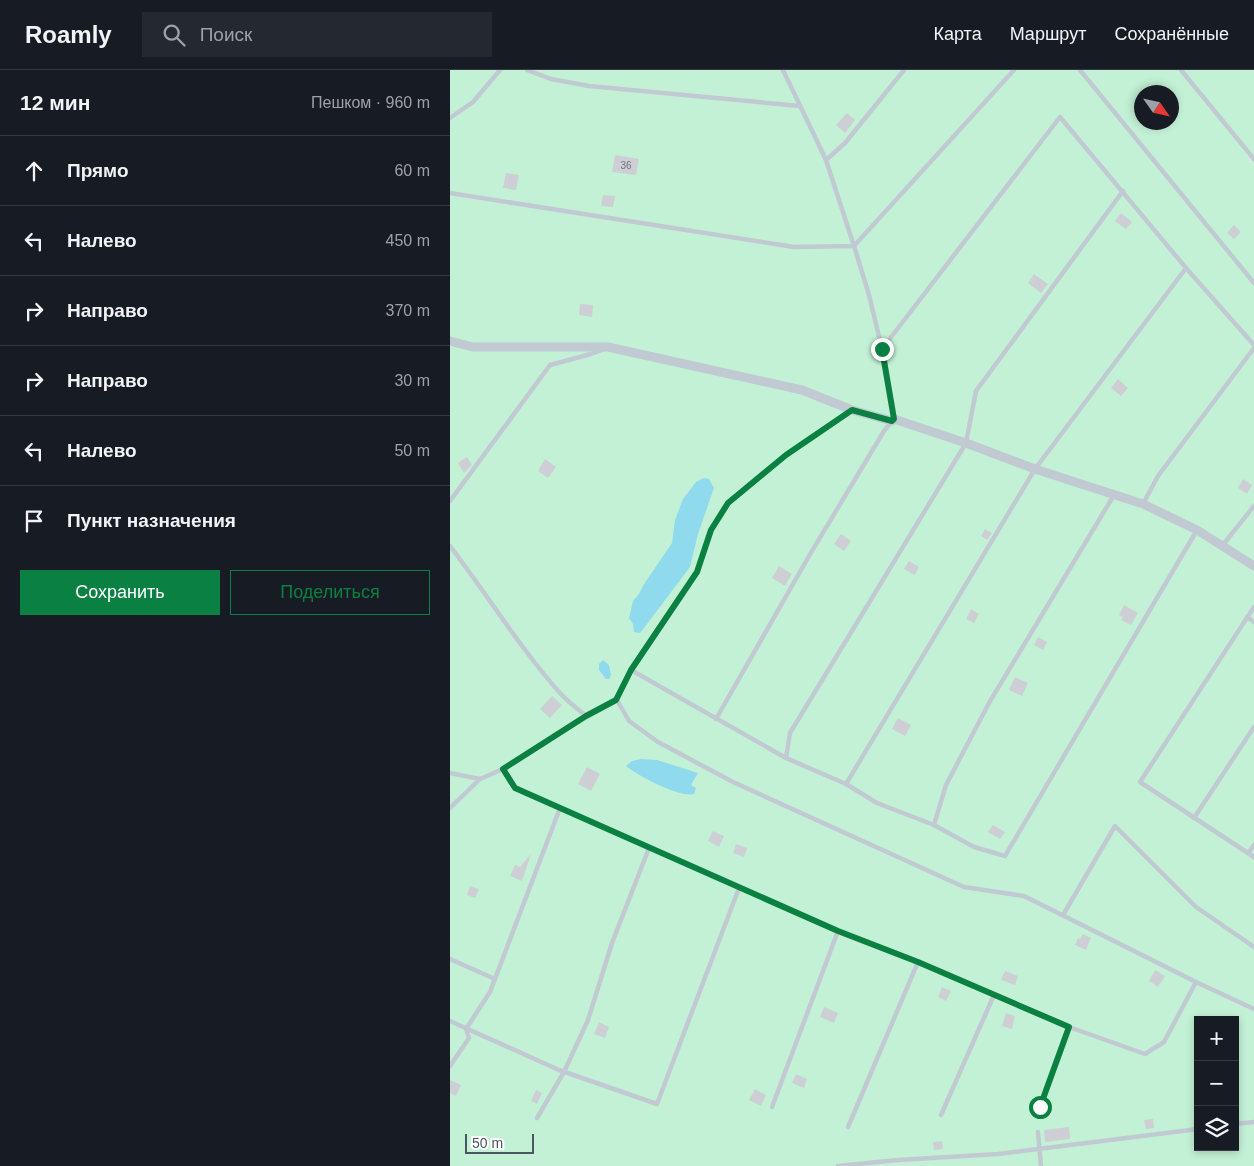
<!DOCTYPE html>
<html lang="ru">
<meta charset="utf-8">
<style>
:root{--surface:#171b24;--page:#242831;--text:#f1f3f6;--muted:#9ea1a6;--line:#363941;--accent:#0b8043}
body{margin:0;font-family:Arial,sans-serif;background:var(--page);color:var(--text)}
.controls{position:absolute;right:15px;bottom:15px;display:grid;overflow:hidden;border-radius:0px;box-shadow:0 2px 8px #0003}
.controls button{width:45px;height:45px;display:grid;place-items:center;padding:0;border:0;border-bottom:1px solid var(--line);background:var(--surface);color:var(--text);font:25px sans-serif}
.compass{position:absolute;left:684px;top:15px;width:45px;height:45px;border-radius:50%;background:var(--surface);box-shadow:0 2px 8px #0003;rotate:124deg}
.scale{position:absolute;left:15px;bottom:12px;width:69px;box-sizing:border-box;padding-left:5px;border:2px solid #4a5661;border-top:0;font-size:14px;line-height:18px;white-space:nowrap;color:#4a5661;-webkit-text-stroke:4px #fff;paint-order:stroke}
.stop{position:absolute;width:15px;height:15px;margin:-11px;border:4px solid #0b8043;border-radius:50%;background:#fff}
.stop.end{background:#0b8043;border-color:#fff;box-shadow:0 1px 5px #0008}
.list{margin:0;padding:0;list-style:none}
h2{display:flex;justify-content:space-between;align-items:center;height:65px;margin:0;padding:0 20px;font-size:21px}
h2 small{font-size:16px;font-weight:400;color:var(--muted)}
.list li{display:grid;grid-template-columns:32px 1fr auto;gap:15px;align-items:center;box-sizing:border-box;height:70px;padding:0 20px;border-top:1px solid var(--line)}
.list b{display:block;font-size:19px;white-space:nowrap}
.list em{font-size:16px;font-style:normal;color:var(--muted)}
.actions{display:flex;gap:10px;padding:15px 20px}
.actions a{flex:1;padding:11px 0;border:1px solid var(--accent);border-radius:0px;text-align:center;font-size:18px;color:var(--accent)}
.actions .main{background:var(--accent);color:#fff}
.icon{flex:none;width:28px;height:28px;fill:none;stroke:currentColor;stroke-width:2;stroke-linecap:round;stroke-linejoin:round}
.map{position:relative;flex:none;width:804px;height:1096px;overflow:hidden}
header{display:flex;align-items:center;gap:30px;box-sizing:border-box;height:70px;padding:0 25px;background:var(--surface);border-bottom:1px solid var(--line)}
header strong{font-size:24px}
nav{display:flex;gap:28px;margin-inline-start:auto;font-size:18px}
.search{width:350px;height:45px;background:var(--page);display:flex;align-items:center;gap:12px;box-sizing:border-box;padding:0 18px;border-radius:0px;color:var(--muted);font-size:19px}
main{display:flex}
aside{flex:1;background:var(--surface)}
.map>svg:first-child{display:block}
.green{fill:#c3f1d5;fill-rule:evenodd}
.water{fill:#90daee}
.building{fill:#cdcfd5}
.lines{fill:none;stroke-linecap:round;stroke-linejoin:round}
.service{stroke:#c1cad2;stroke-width:4.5}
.minor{stroke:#c1cad2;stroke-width:9}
.route{stroke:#0b8043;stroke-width:6}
.labels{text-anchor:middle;stroke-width:4;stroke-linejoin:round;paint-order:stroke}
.number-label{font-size:10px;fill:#6b747e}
</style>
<header>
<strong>Roamly</strong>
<div class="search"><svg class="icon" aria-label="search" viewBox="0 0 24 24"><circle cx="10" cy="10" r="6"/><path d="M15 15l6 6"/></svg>Поиск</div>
<nav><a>Карта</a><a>Маршрут</a><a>Сохранённые</a></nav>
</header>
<main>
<aside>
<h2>12 мин<small>Пешком · 960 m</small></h2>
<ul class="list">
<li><svg class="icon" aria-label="ahead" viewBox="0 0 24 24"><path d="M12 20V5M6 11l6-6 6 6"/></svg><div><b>Прямо</b></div><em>60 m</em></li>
<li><svg class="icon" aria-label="left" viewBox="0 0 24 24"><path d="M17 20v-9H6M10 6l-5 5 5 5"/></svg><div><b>Налево</b></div><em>450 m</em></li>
<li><svg class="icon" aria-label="right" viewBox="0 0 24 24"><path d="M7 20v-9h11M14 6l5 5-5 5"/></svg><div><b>Направо</b></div><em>370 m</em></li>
<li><svg class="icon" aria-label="right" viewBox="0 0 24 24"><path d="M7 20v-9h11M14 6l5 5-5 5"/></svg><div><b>Направо</b></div><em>30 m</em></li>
<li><svg class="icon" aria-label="left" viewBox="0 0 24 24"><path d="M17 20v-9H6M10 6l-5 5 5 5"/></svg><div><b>Налево</b></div><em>50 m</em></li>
<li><svg class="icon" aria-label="arrive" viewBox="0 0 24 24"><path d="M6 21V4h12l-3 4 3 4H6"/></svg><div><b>Пункт назначения</b></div></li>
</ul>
<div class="actions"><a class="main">Сохранить</a><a>Поделиться</a></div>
</aside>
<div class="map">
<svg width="804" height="1096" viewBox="0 0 804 1096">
<rect width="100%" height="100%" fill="#f5f3f3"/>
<path class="green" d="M0 0H804V1096H0ZM692 22H722V52H692ZM748 950H785V1077H748Z"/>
<g class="water">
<polygon points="254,408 259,409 264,418 248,464 240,497 197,554 190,563 184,562 183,554 179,548 183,531 189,524 194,514 222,473 225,450 233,429 246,412"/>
<polygon points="153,590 159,595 161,605 159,609 156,609 149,600 149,594"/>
<path d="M191 689 207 690 248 703 241 715 246 718 244 724C230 728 188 706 176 696L182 691Z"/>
</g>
<g class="building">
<polygon points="397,43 405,50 395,63 386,55"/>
<polygon points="165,85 189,89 186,105 162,102"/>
<polygon points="56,103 69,105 66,120 53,118"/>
<polygon points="153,125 165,126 163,137 151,136"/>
<polygon points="671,143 682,152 676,159 665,151"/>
<polygon points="784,155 791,162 784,169 777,163"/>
<polygon points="584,204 598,214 591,223 578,213"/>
<polygon points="130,234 143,235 142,247 129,245"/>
<polygon points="668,309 678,318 671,326 661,318"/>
<polygon points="17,387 22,395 14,403 8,393"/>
<polygon points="95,389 106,397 98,408 88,401"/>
<polygon points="793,409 802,415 797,424 788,418"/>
<polygon points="535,459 542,463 537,470 531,466"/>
<polygon points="391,464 401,471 394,481 384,474"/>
<polygon points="459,491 469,497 465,505 454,499"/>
<polygon points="329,496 342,504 335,516 322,508"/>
<polygon points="674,535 688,543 681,555 671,550 673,547 669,545"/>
<polygon points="521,539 529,544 524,553 516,549"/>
<polygon points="588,567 597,572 593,580 584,575"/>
<polygon points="565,607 578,613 572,626 559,620"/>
<polygon points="102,626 112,635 100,648 90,639"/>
<polygon points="448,648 461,655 455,666 442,659"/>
<polygon points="137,697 150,704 141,721 128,714"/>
<polygon points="543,755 555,762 550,769 538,762"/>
<polygon points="263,761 274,766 269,777 258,771"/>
<polygon points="286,774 297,778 294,787 283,783"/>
<polygon points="81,784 72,811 60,806 65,795 70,797"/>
<polygon points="20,816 29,819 25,828 17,825"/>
<polygon points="633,864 641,868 636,880 625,875 628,868 630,869"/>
<polygon points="705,900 715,906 708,917 699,911"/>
<polygon points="555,901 568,906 565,915 551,910"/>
<polygon points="492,917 501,921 496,931 488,927"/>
<polygon points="374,937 388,943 384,953 370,947"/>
<polygon points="556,943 565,946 562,959 552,956"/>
<polygon points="149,952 159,957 155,968 144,964"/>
<polygon points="346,1004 357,1009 354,1018 342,1013"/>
<polygon points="0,1010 11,1015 6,1026 0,1023"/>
<polygon points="305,1019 316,1025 311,1036 299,1030"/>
<polygon points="86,1020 92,1023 87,1034 81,1031"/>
<polygon points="703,1049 704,1058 696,1059 694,1050"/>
<polygon points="619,1057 620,1069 595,1072 594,1060"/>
<polygon points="492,1071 493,1079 484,1080 483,1072"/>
</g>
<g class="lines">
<g class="service">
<polyline points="77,0 101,9 139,16 350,36"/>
<polyline points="333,0 376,90 404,176 419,225 432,279 444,349"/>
<polyline points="630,0 804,213"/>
<polyline points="731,0 804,89"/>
<polyline points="0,48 23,32 50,0"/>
<polyline points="376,90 395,73 454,0"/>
<polyline points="0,123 344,177 404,176 564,0"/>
<polyline points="432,279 610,47 736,198 804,275"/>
<polyline points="0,431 100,295 141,284 152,280"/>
<polyline points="693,434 708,406 804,278"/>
<path d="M0 476C37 524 69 577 110 623 118 632 128 639 136 646"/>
<polyline points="772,476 804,436"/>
<polyline points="804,537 690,712 804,787"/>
<polyline points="797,547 804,552"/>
<polyline points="181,600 336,688 396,714 427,733 484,755 524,777 555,786 747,460"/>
<polyline points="167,630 179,651 208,672 283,712 514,817 574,826 746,912 804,939"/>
<polyline points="266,649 359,486 434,361 442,351"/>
<polyline points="336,688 340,663 516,373 526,321 673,121"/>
<polyline points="53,699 65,718 388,861 468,892 619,957 695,984 714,972 746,912"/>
<polyline points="0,703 30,709 53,699 136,646 167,630 181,600 247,502 261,460 278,433 336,385 401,341"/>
<polyline points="396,714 585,399 736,198"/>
<polyline points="0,738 30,709"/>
<polyline points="744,748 804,657"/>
<polyline points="484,755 496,715 539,633 664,425"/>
<polyline points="798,783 804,775"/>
<polyline points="613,845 665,756 746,837 804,877"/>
<polyline points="0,889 45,909"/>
<polyline points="0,951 109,1000 207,1034 289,818"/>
<polyline points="0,996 19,968 16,959 40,922 110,738"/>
<polyline points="322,1037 388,861"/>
<polyline points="590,1037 619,957"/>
<polyline points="491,1045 544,925"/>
<polyline points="87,1048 114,1002 138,950 162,873 199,778"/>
<polyline points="785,1054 804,1052"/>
<polyline points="398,1057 468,892"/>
<polyline points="588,1062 591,1096"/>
<polyline points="388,1096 448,1090 548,1084 748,1059"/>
</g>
<polyline class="minor" points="0,271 23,277 158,277 352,320 402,340 442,351 444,349 516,373 585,399 693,434 747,460 804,496"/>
</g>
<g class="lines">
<polyline class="route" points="432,279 444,349 442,351 402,340 336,385 278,433 261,460 247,502 181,600 166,630 136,646 53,699 65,718 388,861 468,892 619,957 590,1037"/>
</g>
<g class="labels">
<g class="number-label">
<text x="176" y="99">36</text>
</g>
</g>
</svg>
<div class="controls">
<button>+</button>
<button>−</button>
<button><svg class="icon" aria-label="layers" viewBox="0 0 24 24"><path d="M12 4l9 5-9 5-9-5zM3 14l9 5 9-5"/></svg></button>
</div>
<svg class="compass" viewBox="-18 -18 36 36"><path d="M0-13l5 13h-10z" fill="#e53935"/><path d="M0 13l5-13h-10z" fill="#9ea1a6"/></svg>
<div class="scale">50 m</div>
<div class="stop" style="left:590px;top:1037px"></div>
<div class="stop end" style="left:432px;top:279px"></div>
</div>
</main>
